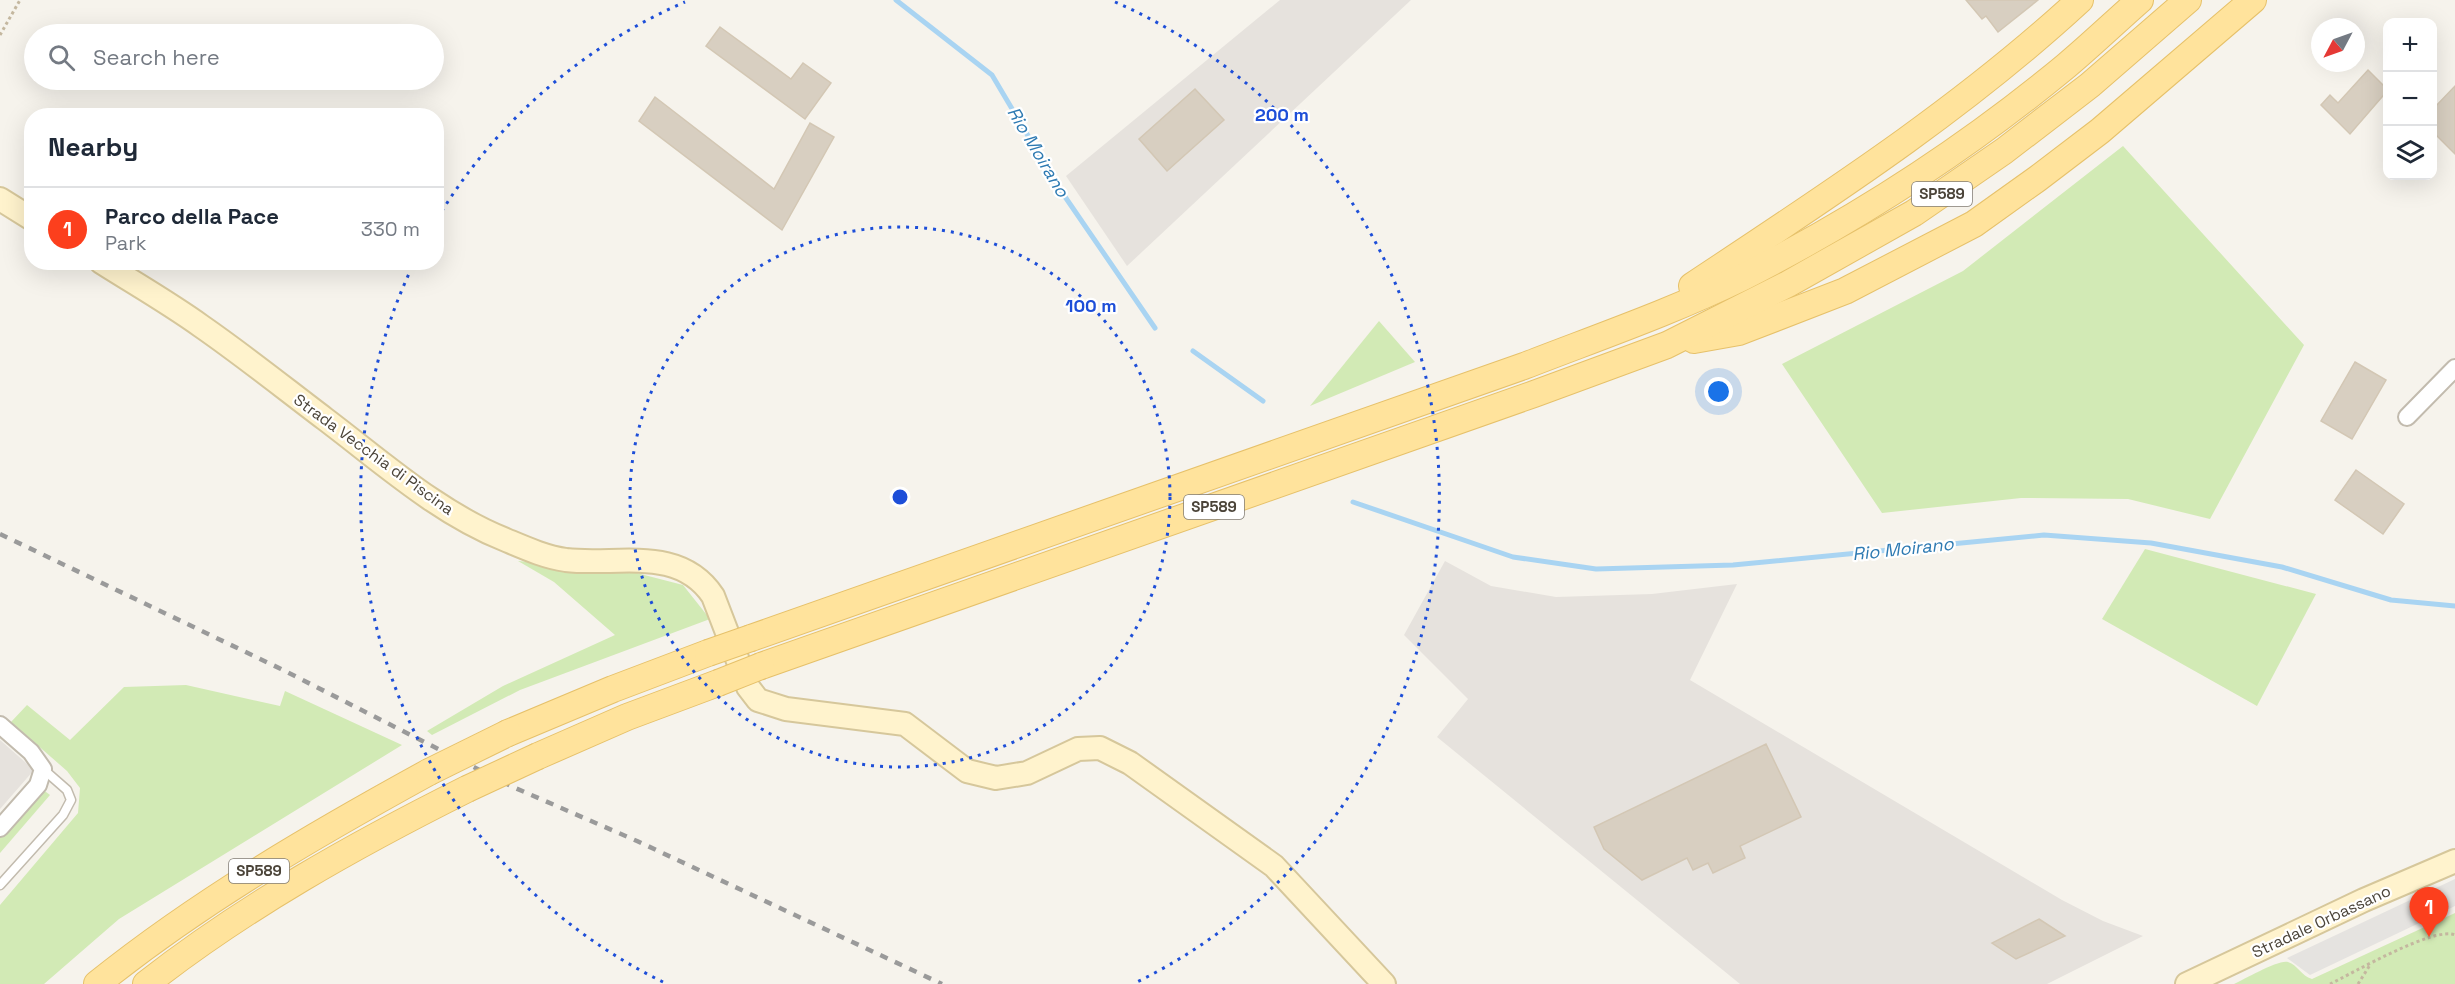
<!DOCTYPE html>
<meta charset="utf-8">
<style>
:root{--surface:#fff;--page:#f6f6f7;--text:#1f2937;--muted:#747a83;--line:#e0e1e3;--accent:#fc3f1d}
body{margin:0;font-family:"Space Grotesk",sans-serif;background:var(--page);color:var(--text)}
.controls{position:absolute;right:18px;top:18px;display:grid;overflow:hidden;border-radius:12px;box-shadow:0 6px 24px #0002}
.controls button{width:54px;height:54px;display:grid;place-items:center;padding:0;border:0;border-bottom:2px solid var(--line);background:var(--surface);color:var(--text);font:30px sans-serif}
.compass{position:absolute;left:2311px;top:18px;width:54px;height:54px;border-radius:50%;background:var(--surface);box-shadow:0 6px 24px #0002;rotate:229deg}
.you{position:absolute;left:1719px;top:392px;width:21px;height:21px;margin:-15px;border:4px solid #fff;border-radius:50%;background:#1a73e8;box-shadow:0 0 0 9px #1a73e833}
.badge{display:grid;place-items:center;width:39px;height:39px;border-radius:50%;background:var(--accent);color:#fff;font-size:20px;font-weight:700}
.pin{position:absolute;translate:-50% -50px;filter:drop-shadow(0 2px 3px #0008)}
.pin::after{content:'';position:absolute;top:32px;width:21px;height:18px;background:inherit;clip-path:polygon(0 0,100% 0,50% 100%)}
.list{margin:0;padding:0;list-style:none}
h2{display:flex;justify-content:space-between;align-items:center;height:78px;margin:0;padding:0 24px;font-size:26px}
h2 small{font-size:20px;font-weight:400;color:var(--muted)}
.list li{display:grid;grid-template-columns:39px 1fr auto;gap:18px;align-items:center;box-sizing:border-box;height:84px;padding:0 24px;border-top:2px solid var(--line)}
.list b{display:block;font-size:22px;white-space:nowrap}
.list p{margin:0;font-size:20px;white-space:nowrap;color:var(--muted)}
.list em{font-size:20px;font-style:normal;color:var(--muted)}
.icon{flex:none;width:33px;height:33px;fill:none;stroke:currentColor;stroke-width:2;stroke-linecap:round;stroke-linejoin:round}
.map{position:relative;flex:none;width:2455px;height:984px;overflow:hidden}
.search{position:absolute;background:var(--surface);box-shadow:0 6px 24px #0002;left:24px;top:24px;width:420px;height:66px;display:flex;align-items:center;gap:15px;box-sizing:border-box;padding:0 21px;border-radius:33px;color:var(--muted);font-size:22px}
.panel{position:absolute;background:var(--surface);box-shadow:0 6px 24px #0002;left:24px;top:108px;width:420px;height:162px;border-radius:24px}
.map>svg:first-child{display:block}
.industrial{fill:#e6e2dd}
.green{fill:#d2eab5}
.parking{fill:#e5e3e0}
.lines{fill:none;stroke-linecap:round;stroke-linejoin:round}
.stream{stroke:#a9d4f2;stroke-width:5}
.building{fill:#d8cfc1;stroke:#d3c7b4;stroke-width:1.5}
.lane-casing{stroke:#c2bbae;stroke-width:11}
.street-casing{stroke:#c2bbae;stroke-width:20}
.secondary-casing{stroke:#d6c79b;stroke-width:26}
.primary-casing{stroke:#e6c16a;stroke-width:28}
.path{stroke:#c4b79f;stroke-width:3;stroke-dasharray:3 3;stroke-linecap:butt}
.lane{stroke:#fff;stroke-width:8}
.street{stroke:#fff;stroke-width:16}
.secondary{stroke:#fff3cd;stroke-width:22}
.primary{stroke:#ffe39c;stroke-width:26}
.rail{stroke:#9a9a9a;stroke-width:4.5;stroke-dasharray:8 8;stroke-linecap:butt}
.primary-bridge-casing{stroke:#e6c16a;stroke-width:28;stroke-linecap:butt}
.primary-bridge{stroke:#ffe39c;stroke-width:26}
.ring{fill:none;stroke:#1d4ed8;stroke-width:3;stroke-dasharray:3 6}
.labels{text-anchor:middle;stroke-width:4.5;stroke-linejoin:round;paint-order:stroke}
.shield{fill:#fff;stroke:#817c74;stroke-width:1.5}
.shield-label{font-size:15px;font-weight:bold;fill:#4b4439}
.street-label{font-size:16px;fill:#4b4439;stroke:#fff}
.water-label{font-size:18px;font-style:italic;fill:#2e7ab2;stroke:#fff}
.centre{fill:#1d4ed8;stroke:#fff;stroke-width:3}
.ring-label{font-size:18px;text-anchor:middle;font-weight:bold;fill:#1d4ed8;stroke:#fff;stroke-width:4.5;stroke-linejoin:round;paint-order:stroke}
</style>
<div class="map">
<svg width="2455" height="984" viewBox="0 0 2455 984">
<rect width="100%" height="100%" fill="#f6f3ec"/>
<g class="industrial">
<polygon points="1280,0 1411,0 1127,266 1066,176"/>
<polygon points="1445,561 1491,586 1556,597 1652,594 1737,584 1690,680 2062,900 2103,921 2143,936 2047,984 1740,984 1437,737 1468,699 1404,635"/>
<polygon points="0,740 34,770 0,809"/>
</g>
<g class="green">
<polygon points="2123,146 2304,345 2210,519 2128,499 2021,498 1882,513 1782,364 1963,271"/>
<polygon points="1379,321 1415,362 1310,406"/>
<polygon points="2145,549 2316,594 2257,706 2102,619"/>
<polygon points="518,561 625,570 683,585 710,619 520,690 432,735 427,731 503,686 615,635 554,582"/>
<polygon points="186,685 280,706 285,691 402,745 119,919 44,984 0,984 0,905 78,813 80,788 67,771 11,722 27,705 70,740 124,687"/>
<polygon points="42,789 50,795 0,853 0,837"/>
<path d="M2455 913V984H2234C2245 979 2279 959 2288 962 2298 965 2301 976 2312 979Z"/>
</g>
<polygon class="parking" points="2455,879 2455,906 2310,975 2287,958"/>
<g class="lines">
<g class="stream">
<polyline points="896,0 992,75 1059,188 1155,328"/>
<polyline points="1193,351 1263,401"/>
<polyline points="1353,502 1513,557 1596,569 1733,565 2044,535 2151,543 2282,567 2391,600 2455,606"/>
</g>
</g>
<g class="building">
<polygon points="1966,0 2038,0 1998,32 1986,16 1982,19"/>
<polygon points="720,27 791,79 803,63 831,83 805,119 706,46"/>
<polygon points="2368,70 2388,90 2350,134 2321,105 2330,95 2338,103"/>
<polygon points="2455,86 2455,154 2433,132 2433,109"/>
<polygon points="1195,89 1224,120 1167,171 1139,139"/>
<polygon points="655,97 774,189 810,123 834,137 782,230 639,121"/>
<polygon points="2355,362 2386,380 2352,439 2321,421"/>
<polygon points="2356,470 2404,504 2383,534 2335,500"/>
<polygon points="1766,744 1801,817 1740,846 1745,858 1713,873 1708,863 1693,870 1687,858 1642,880 1604,849 1594,827"/>
<polygon points="2039,919 2065,936 2016,959 1992,943"/>
</g>
<g class="lines">
<g class="lane-casing">
<polyline id="lane" points="0,885 63,815 71,800 67,790 43,769"/>
</g>
<g class="street-casing">
<g id="street">
<polyline points="2407,417 2455,368"/>
<polyline points="0,725 31,752 43,769 38,785 0,828"/>
</g>
</g>
<g class="secondary-casing">
<g id="secondary">
<polyline points="0,199 32,219"/>
<path d="M101 262C134 283 169 303 201 326 243 355 284 388 325 419 382 462 438 513 506 540 525 548 545 557 566 560 617 566 679 545 713 596L748 687 758 700 786 709 905 724 967 771 996 778 1027 773 1078 749 1100 748 1130 763 1274 866 1384 984"/>
<polyline points="2187,984 2364,900 2455,861"/>
</g>
</g>
<g class="primary-casing">
<g id="primary">
<path d="M1692 286C1826 197 1961 110 2080 0"/>
<polyline points="1694,340 1739,332 1845,291 1974,224 2037,179 2100,131 2253,0"/>
<path d="M751 638 1524 366C1596 338 1674 311 1743 277 1857 219 1967 148 2066 66 2091 45 2115 22 2140 0"/>
<polyline points="761,666 1534,394 1667,345 1788,284 1914,213 2004,151 2090,85 2188,0"/>
<polyline points="508,733 613,689 708,653"/>
<polyline points="538,756 627,717 718,683"/>
<path d="M97 984C199 902 314 835 429 772"/>
<path d="M146 984C244 907 355 845 467 789"/>
</g>
</g>
<g class="path">
<polyline points="0,35 20,0"/>
<path d="M2330 984C2353 973 2434 926 2455 935"/>
<polyline points="2358,984 2370,965"/>
</g>
<use href="#lane" class="lane"/>
<use href="#street" class="street"/>
<use href="#secondary" class="secondary"/>
<use href="#primary" class="primary"/>
<polyline class="rail" points="0,534 281,669 513,787 637,841 942,984"/>
<g class="primary-bridge-casing">
<g id="primary-bridge">
<polyline points="708,653 751,638"/>
<polyline points="718,683 761,666"/>
<polyline points="429,772 508,733"/>
<polyline points="467,789 538,756"/>
</g>
</g>
<use href="#primary-bridge" class="primary-bridge"/>
</g>
<g class="ring">
<circle cx="900" cy="497" r="270"/>
<path d="M663 982A540 540 0 0 1 413 265M437 219A540 540 0 0 1 685 2M1115 2A540 540 0 0 1 1137 982"/>
</g>
<g class="labels">
<g class="shield">
<rect x="1912" y="182" width="60" height="24" rx="4.5"/>
<rect x="1184" y="495" width="60" height="24" rx="4.5"/>
<rect x="229" y="859" width="60" height="24" rx="4.5"/>
</g>
<g class="shield-label">
<text x="1942" y="199">SP589</text>
<text x="1214" y="512">SP589</text>
<text x="259" y="876">SP589</text>
</g>
<g class="street-label">
<text transform="translate(374 454) rotate(36)" y="6">Strada Vecchia di Piscina</text>
<text transform="translate(2321 921) rotate(-25)" y="6">Stradale Orbassano</text>
</g>
<g class="water-label">
<text transform="translate(1038 152) rotate(59)" y="6">Rio Moirano</text>
<text transform="translate(1903 549) rotate(-6)" y="6">Rio Moirano</text>
</g>
</g>
<circle cx="900" cy="497" r="9" class="centre"/>
<g class="ring-label">
<text x="1282" y="121">200 m</text>
<text x="1091" y="312">100 m</text>
</g>
</svg>
<div class="controls">
<button>+</button>
<button>−</button>
<button><svg class="icon" aria-label="layers" viewBox="0 0 24 24"><path d="M12 4l9 5-9 5-9-5zM3 14l9 5 9-5"/></svg></button>
</div>
<svg class="compass" viewBox="-18 -18 36 36"><path d="M0-13l5 13h-10z" fill="#e53935"/><path d="M0 13l5-13h-10z" fill="#747a83"/></svg>
<div class="you"></div>
<div class="pin badge" style="left:2429px;top:937px">1</div>
<div class="search"><svg class="icon" aria-label="search" viewBox="0 0 24 24"><circle cx="10" cy="10" r="6"/><path d="M15 15l6 6"/></svg>Search here</div>
<section class="panel">
<h2>Nearby<small></small></h2>
<ul class="list">
<li><span class="badge">1</span><div><b>Parco della Pace</b><p>Park</p></div><em>330 m</em></li>
</ul>
</section>
</div>
